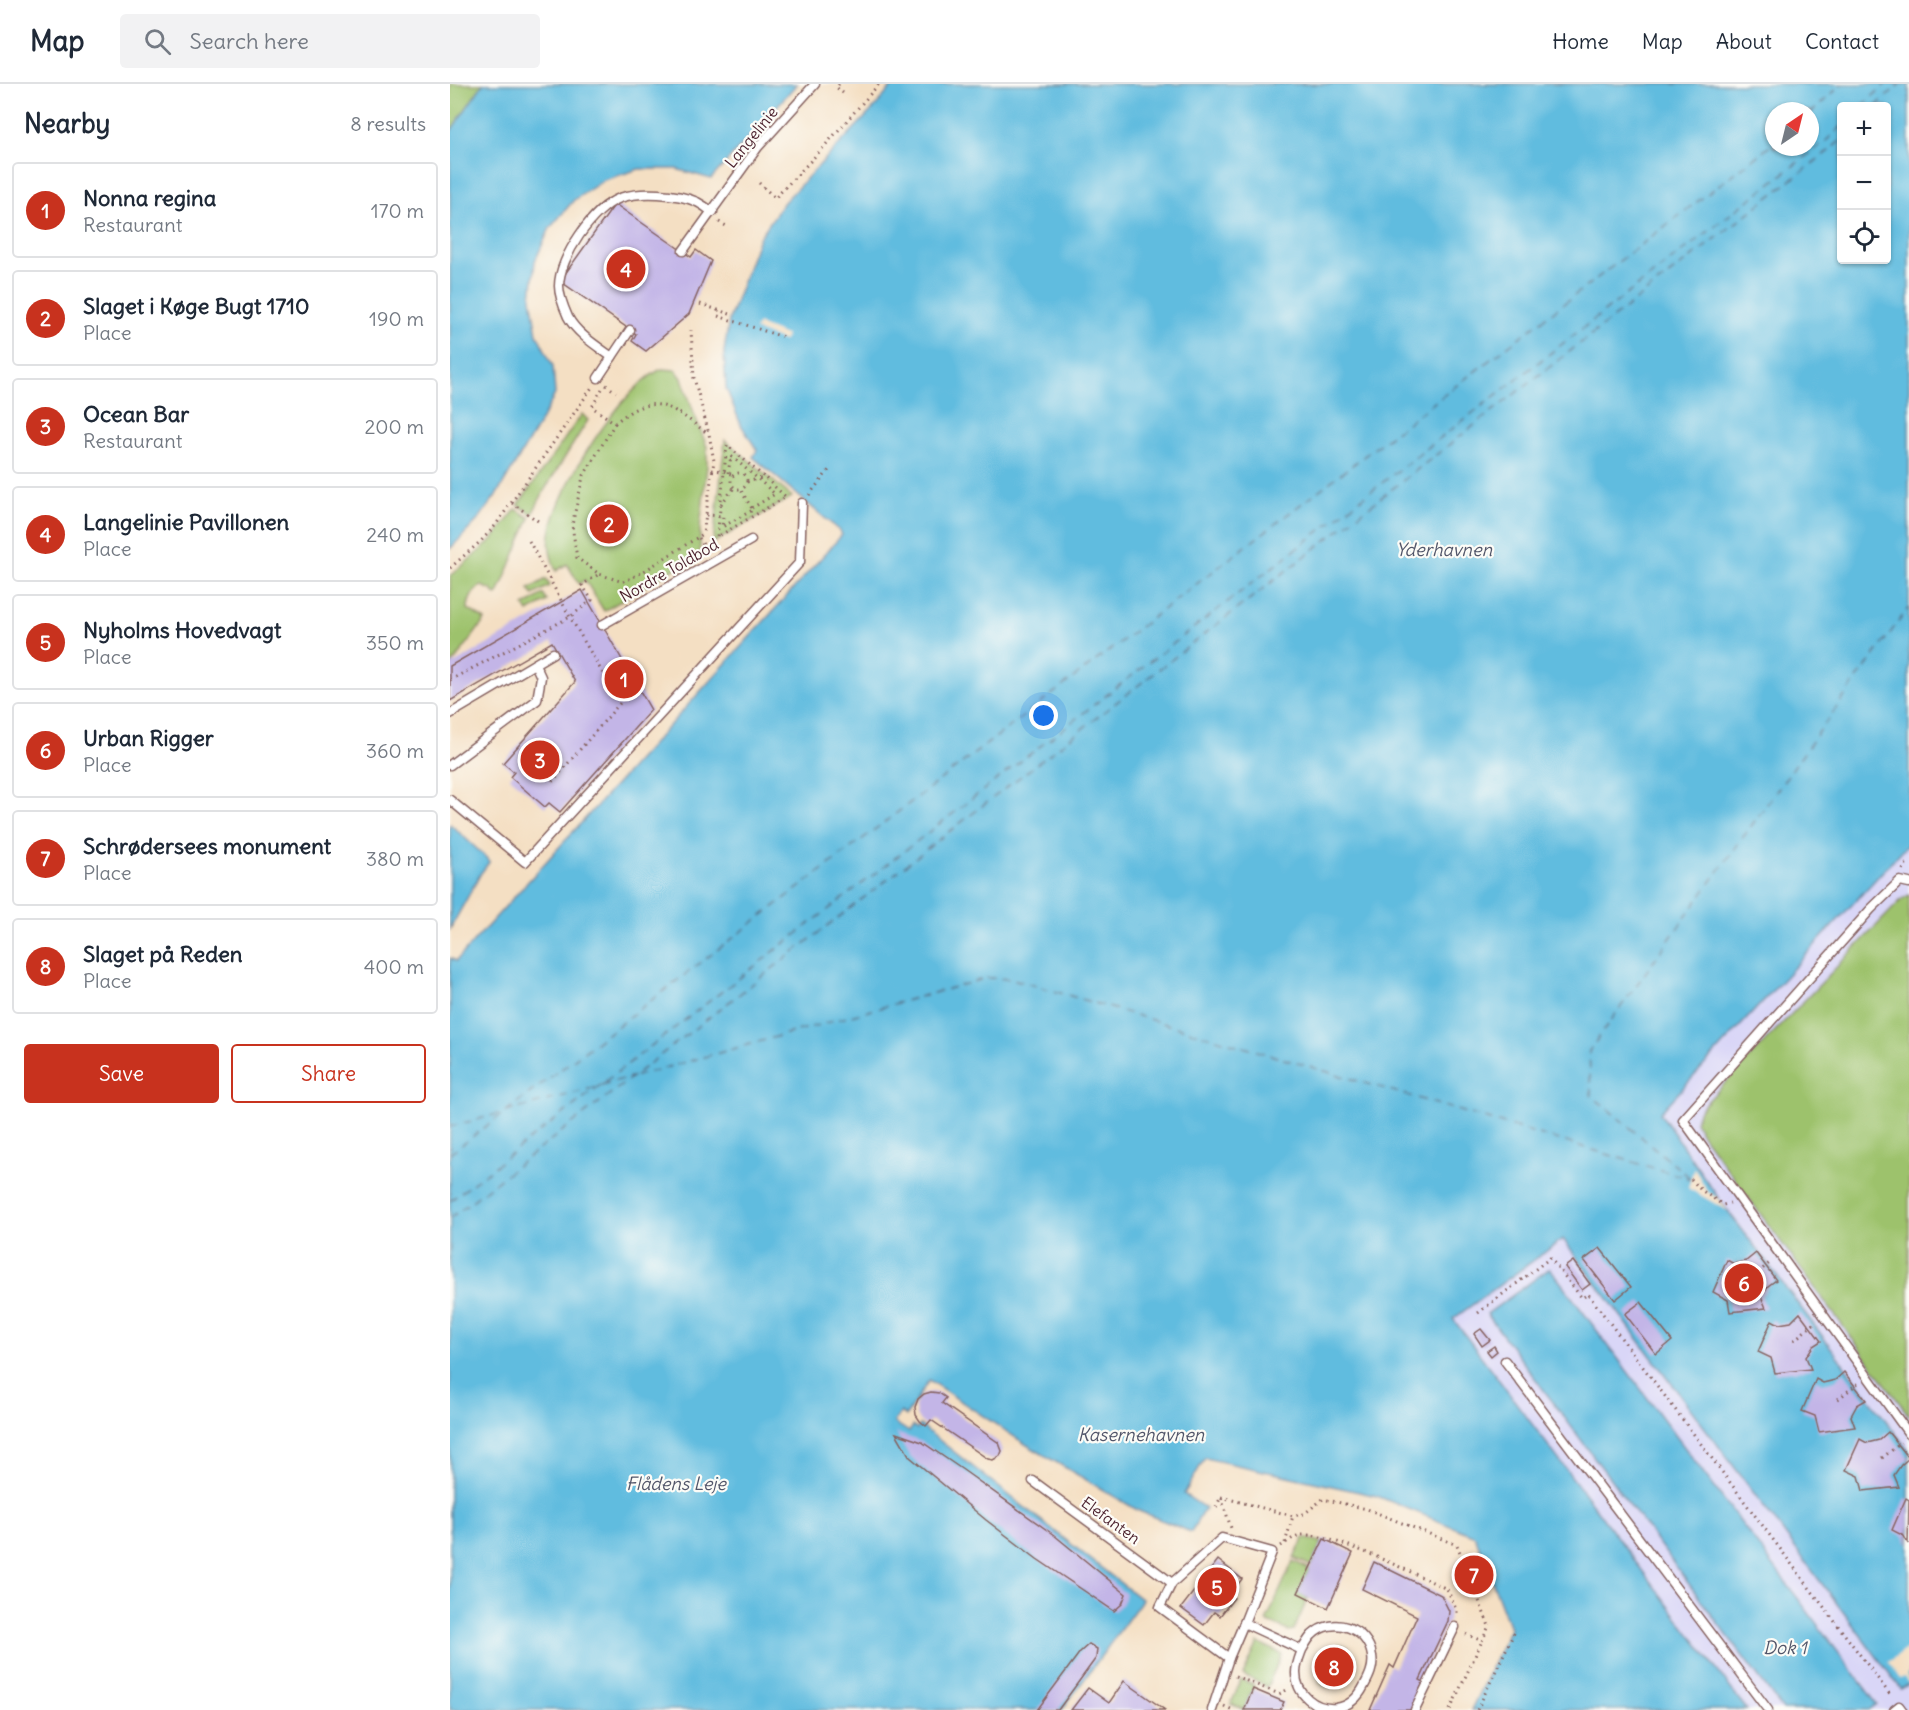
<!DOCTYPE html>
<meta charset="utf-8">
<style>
:root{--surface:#fff;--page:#f2f2f3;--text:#1f2937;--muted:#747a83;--line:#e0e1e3;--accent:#c8321e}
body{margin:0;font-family:Delius,sans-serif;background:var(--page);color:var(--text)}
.controls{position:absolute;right:18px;top:18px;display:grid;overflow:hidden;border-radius:6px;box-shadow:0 2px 4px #0004}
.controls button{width:54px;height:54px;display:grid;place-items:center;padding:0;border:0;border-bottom:2px solid var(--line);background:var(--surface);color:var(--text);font:30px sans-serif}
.compass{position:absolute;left:1315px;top:18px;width:54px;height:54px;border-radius:50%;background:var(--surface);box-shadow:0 2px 4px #0004;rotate:35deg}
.you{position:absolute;left:594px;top:632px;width:21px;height:21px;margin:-15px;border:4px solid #fff;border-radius:50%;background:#1a73e8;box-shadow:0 0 0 9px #1a73e833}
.badge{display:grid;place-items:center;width:39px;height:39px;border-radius:50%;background:var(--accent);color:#fff;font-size:20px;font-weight:700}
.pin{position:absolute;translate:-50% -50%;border:3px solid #fff;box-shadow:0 2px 6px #0006}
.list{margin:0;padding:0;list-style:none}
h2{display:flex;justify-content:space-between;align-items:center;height:78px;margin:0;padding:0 24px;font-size:26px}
h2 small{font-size:20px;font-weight:400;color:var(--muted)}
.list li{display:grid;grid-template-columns:39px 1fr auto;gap:18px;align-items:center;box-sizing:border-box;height:96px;margin:0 12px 12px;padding:0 12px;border:2px solid var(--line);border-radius:6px}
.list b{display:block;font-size:22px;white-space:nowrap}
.list p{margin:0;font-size:20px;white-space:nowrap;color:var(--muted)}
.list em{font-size:20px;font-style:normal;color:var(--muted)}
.actions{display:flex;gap:12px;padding:18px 24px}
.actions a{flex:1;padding:14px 0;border:2px solid var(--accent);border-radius:6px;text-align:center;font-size:21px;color:var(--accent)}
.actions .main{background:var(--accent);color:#fff}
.icon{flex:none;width:33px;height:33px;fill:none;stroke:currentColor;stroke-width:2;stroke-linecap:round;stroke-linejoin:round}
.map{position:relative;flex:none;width:1459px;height:1626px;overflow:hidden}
header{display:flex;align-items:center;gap:36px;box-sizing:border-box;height:84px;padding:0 30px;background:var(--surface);border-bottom:2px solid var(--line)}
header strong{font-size:28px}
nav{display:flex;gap:33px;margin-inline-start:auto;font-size:21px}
.search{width:420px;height:54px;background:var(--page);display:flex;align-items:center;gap:15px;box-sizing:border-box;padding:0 21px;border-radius:6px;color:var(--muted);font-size:22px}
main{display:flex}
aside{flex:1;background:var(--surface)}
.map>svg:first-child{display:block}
.built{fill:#d9d6f7}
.green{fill:#9dc26c;stroke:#74704c;stroke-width:1.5}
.water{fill:#61bcdf;stroke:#566e85;stroke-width:1.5;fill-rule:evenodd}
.pier{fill:#f4dfc3}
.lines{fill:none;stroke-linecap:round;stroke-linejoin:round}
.ferry{stroke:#52566a;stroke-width:1.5;stroke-dasharray:8 6;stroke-linecap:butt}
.building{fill:#c3b5e7}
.service-casing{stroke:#866260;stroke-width:11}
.path{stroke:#866260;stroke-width:3;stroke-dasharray:1.5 4.5;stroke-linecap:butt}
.service{stroke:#fff;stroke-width:8}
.labels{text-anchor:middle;stroke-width:4.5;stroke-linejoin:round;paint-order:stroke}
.street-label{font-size:16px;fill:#4a1f2b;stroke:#fdfcf7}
.water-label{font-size:18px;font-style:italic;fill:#52566a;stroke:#fdfcf7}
</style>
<header>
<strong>Map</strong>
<div class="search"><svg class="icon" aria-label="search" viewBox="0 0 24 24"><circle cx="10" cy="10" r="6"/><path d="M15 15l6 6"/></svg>Search here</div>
<nav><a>Home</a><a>Map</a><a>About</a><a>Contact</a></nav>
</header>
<main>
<aside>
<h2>Nearby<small>8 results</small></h2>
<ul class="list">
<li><span class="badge">1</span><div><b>Nonna regina</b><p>Restaurant</p></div><em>170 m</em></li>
<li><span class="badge">2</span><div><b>Slaget i Køge Bugt 1710</b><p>Place</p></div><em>190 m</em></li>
<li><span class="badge">3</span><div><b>Ocean Bar</b><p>Restaurant</p></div><em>200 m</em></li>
<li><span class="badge">4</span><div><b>Langelinie Pavillonen</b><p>Place</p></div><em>240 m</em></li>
<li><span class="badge">5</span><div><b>Nyholms Hovedvagt</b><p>Place</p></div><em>350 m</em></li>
<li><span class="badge">6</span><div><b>Urban Rigger</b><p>Place</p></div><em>360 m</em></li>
<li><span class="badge">7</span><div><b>Schrødersees monument</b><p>Place</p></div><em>380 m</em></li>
<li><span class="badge">8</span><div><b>Slaget på Reden</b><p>Place</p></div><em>400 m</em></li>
</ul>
<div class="actions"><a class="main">Save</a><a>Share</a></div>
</aside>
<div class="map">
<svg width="1459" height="1626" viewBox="0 0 1459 1626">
<rect width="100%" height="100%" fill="#fdfcf7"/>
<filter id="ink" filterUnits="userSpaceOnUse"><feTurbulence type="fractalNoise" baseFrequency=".0167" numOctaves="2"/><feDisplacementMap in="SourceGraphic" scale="12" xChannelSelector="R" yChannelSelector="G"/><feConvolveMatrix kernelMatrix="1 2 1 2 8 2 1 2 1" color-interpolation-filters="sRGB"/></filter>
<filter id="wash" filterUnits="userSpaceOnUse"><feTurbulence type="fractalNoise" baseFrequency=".008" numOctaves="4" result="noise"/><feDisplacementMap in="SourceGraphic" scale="24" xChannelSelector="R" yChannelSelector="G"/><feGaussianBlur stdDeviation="1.35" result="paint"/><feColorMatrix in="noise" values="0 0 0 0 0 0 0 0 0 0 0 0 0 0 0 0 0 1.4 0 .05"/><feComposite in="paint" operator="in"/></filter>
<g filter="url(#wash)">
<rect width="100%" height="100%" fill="#f4dfc3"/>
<g class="built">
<polygon points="1459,759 1459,1367 1269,1115 1210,1028"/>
<polygon points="1113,1155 1451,1605 1459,1600 1459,1626 1297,1626 1003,1235"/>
</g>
<g class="green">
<polygon points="0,0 33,0 0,48"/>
<path d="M212 285 226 286 232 294 245 332 257 363V382L250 444V470L154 527 135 496 129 500 117 480 106 487C101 474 98 464 100 450 106 406 171 303 212 285Z"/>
<polygon points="132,330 138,336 97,402 82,430 68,421"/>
<polygon points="275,356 342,413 263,459"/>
<path d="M66 425 80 434 48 510 46 511 42 506 32 502C24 505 18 516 18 525L35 536 0 583V492L41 457Z"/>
<polygon points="96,495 100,502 83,511 79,505"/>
<polygon points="93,510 97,517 78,528 74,522"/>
<polygon points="1459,811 1459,1332 1253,1052 1245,1037 1251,1024 1452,815"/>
<polygon points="854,1454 872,1458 861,1482 844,1474"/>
<polygon points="843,1477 860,1485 848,1509 858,1514 844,1546 839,1547 816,1537"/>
<polygon points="808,1559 832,1570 817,1603 793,1591"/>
<path d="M888 1561C905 1560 904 1580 898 1591 896 1596 892 1599 888 1602L877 1603 870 1598C867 1581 872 1568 888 1561Z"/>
<polygon points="791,1596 804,1601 794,1626 781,1620"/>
</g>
<g class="water">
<polygon points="33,0 347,0 261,95 226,85 189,85 154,96 124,116 100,144 85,177 81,214 87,250 103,282 105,310 92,335 49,407 28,436 0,465 0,48"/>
<path d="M444 0H1459V759L1210 1029 1269 1115 1459 1367V1600L1451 1605 1113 1155 1003 1235 1297 1626H1021L1060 1544 1025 1452 927 1412 755 1374 734 1410 755 1424 741 1448 689 1427 577 1361 479 1296 456 1332 451 1328 444 1338 459 1348 463 1342 467 1345 470 1341 692 1516 612 1626H0V874L6 877 392 451 390 447 303 373 307 366 291 341 276 304 274 268 279 236 309 154 334 118 425 23ZM1392 22H1436V176H1392ZM1324 27H1360V63H1324Z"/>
<polygon points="0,740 40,777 31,789 0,845"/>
<polygon points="1100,1184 1427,1620 1419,1626 1333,1626 1037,1230"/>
</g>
<g class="pier">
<polygon points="308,240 336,251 334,257 305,246"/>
<polygon points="1244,1084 1258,1108 1269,1115 1278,1127 1238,1104"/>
<polygon points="1456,1565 1459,1569 1459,1589 1456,1591 1459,1595 1459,1600 1454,1593 1450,1595 1438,1578"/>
</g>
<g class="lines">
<g class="ferry">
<polyline points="1412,22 1436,0"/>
<polyline points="1426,22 1450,0"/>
<polyline points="1360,30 1392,0"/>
<polyline points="186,992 537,894 563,895 1241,1095"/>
<polyline points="151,1001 181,993"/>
<polyline points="56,1028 146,1003"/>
<polyline points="0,1043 51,1029"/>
<polyline points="0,1070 1324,59"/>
<polyline points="1239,1093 1141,1011 1139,967 1459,523"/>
<polyline points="0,1117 1377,56 1392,42"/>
<polyline points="0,1134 1380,66 1392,55"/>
</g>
</g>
<g id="blocks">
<g class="building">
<polygon points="165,120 241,173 246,166 261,177 239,230 196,267 182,257 186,250 110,197"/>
<polygon points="132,506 201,626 110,728 99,719 95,723 60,693 64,688 53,679 125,598 102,558 0,617 0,582"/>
<polygon points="1150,1164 1181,1203 1165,1216 1134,1176"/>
<polygon points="1306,1169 1326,1196 1318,1202 1311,1212 1316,1224 1280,1228 1278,1216 1263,1208 1277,1176 1284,1180 1296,1177"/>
<polygon points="1123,1177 1140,1200 1132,1206 1115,1183"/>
<polygon points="1191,1218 1222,1257 1206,1270 1175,1230"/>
<polygon points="1350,1229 1371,1257 1363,1262 1356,1273 1361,1285 1325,1289 1321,1274 1308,1268 1322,1236 1329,1240 1341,1238"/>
<polygon points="1031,1245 1040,1256 1032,1262 1024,1250"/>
<polygon points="1044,1262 1047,1267 1041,1272 1037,1267"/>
<polygon points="1394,1288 1416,1316 1407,1321 1401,1332 1405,1343 1369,1348 1365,1332 1352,1327 1366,1295 1373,1299 1385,1296"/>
<polygon points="481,1308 489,1309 496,1314 492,1319 549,1359 552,1367 550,1372 543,1376 538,1375 481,1336 476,1342 470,1337 466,1331 465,1323 468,1315 474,1310"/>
<polygon points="1438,1348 1459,1374 1451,1381 1444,1391 1449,1403 1413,1407 1409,1392 1396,1386 1410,1355 1417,1359 1429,1356"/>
<polygon points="446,1349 472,1358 513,1386 604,1451 676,1510 672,1520 664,1527 587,1475 536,1436 460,1373"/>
<polygon points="1456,1414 1459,1416 1458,1460 1454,1452 1442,1446"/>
<polygon points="874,1455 903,1469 878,1524 848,1509"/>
<polygon points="768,1476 792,1495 780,1511 784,1514 770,1532 764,1528 754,1541 731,1524"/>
<polygon points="924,1478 991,1511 999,1527 998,1537 970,1596 974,1598 961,1626 920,1626 940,1581 944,1584 967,1532 912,1505"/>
<polygon points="639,1560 647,1565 646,1574 608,1626 587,1626 630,1568"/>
<polygon points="674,1597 715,1626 621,1626 638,1604 659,1619"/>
<polygon points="803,1605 834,1618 830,1626 794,1626"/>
</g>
</g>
</g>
<g filter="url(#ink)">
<use href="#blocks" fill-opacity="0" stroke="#866260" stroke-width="1.5"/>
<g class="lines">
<g class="service-casing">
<g id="service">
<polyline points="233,167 308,63 365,0"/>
<path d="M162 273C147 262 127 250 118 233 114 224 109 212 109 202 109 174 143 124 170 114 190 107 227 109 247 118 253 121 258 125 263 128"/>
<polyline points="148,294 180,246"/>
<polyline points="152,541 301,456"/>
<polyline points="0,630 103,569"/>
<polyline points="0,681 87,616 91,593 85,580"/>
<polyline points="0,716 75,778 350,478 352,419"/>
<polyline points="1459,799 1450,797 1421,825 1233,1036 1459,1350"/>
<polyline points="1055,1277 1318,1626"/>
<polyline points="583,1397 722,1499"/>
<path d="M779 1574 794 1539 852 1566C855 1561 858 1555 862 1551 883 1531 918 1544 922 1572 924 1583 919 1593 914 1602 908 1614 899 1622 886 1624 865 1626 846 1610 846 1589 846 1581 849 1574 852 1566"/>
<polyline points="762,1626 779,1574 710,1523 722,1499 772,1454 822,1468 794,1539"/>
<polyline points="965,1626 1005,1543"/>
<polyline points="1444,1626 1449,1622 1452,1626"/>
</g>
</g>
<g class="path">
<polyline points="389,0 386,3 393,9"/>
<polyline points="309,99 325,114 372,65 429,0"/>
<polyline points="269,138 278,143"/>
<polyline points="250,220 280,230"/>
<polyline points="268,226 268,232 333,253"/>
<polyline points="156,301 166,308"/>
<path d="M152 305 142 323 165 339C204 305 223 324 257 349"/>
<polyline points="165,339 133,393 122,441 127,474 149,490 173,498 191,489 253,450 264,377 259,350 244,294 241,246"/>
<polyline points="262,386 273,387 283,391"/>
<polyline points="278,389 281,372 308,395 314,393 277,361 267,453 336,413 314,393"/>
<circle cx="289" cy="397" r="8"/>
<polyline points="297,398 308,395 325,410 302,424"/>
<polyline points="359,411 379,386"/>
<polyline points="62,419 88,437"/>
<polyline points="271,420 284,404"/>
<polyline points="256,431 273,432 272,443 303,426 290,405"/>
<polyline points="249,454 258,469"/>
<polyline points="79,457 120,533 170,619 102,698"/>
<polyline points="0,484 31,457 45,442 143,302"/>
<polyline points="0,596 120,533 142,516 132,501 149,490"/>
<polyline points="1453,786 1455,781 1459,778"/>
<polyline points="1241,1095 1251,1106 1273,1121 1280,1119"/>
<polyline points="1299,1196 1322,1177"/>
<polyline points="1028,1229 1100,1174 1132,1214 1138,1210 1441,1612"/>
<polyline points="1344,1256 1365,1239"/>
<polyline points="1388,1315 1408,1299"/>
<polyline points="1432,1374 1451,1359"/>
<polyline points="771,1413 843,1432 854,1430 873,1415 917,1425 1007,1461 1039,1542 1032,1557 1016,1550"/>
<polyline points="766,1423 771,1413 781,1444"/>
<polyline points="835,1459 843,1432"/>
<path d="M831 1462C836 1459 842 1454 847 1452 871 1443 971 1493 997 1505L1007 1527V1532"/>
<polyline points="785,1592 829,1610 837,1606"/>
<polyline points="774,1622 783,1626"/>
<polyline points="1000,1626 1032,1557"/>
<polyline points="1027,1626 1065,1547"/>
</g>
<use href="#service" class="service"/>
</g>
</g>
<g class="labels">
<g class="street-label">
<text transform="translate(301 53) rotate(-51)" y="6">Langelinie</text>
<text transform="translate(219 486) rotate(-30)" y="6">Nordre Toldbod</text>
<text transform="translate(661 1436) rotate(36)" y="6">Elefanten</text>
</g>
<g class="water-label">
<text x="994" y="472">Yderhavnen</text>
<text x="691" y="1357">Kasernehavnen</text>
<text x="226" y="1406">Flådens Leje</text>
<text x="1335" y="1570">Dok 1</text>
</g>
</g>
</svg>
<div class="controls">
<button>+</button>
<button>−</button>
<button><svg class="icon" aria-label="locate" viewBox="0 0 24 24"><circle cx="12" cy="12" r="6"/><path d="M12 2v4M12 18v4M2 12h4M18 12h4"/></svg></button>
</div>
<svg class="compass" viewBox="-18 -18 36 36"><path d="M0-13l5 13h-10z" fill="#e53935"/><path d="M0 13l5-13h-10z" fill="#747a83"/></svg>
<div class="you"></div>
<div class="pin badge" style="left:174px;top:595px">1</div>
<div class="pin badge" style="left:159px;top:440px">2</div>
<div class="pin badge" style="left:90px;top:676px">3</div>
<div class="pin badge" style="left:176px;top:185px">4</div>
<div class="pin badge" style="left:767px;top:1503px">5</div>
<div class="pin badge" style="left:1294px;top:1199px">6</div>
<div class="pin badge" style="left:1024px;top:1491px">7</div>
<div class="pin badge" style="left:884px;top:1583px">8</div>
</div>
</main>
